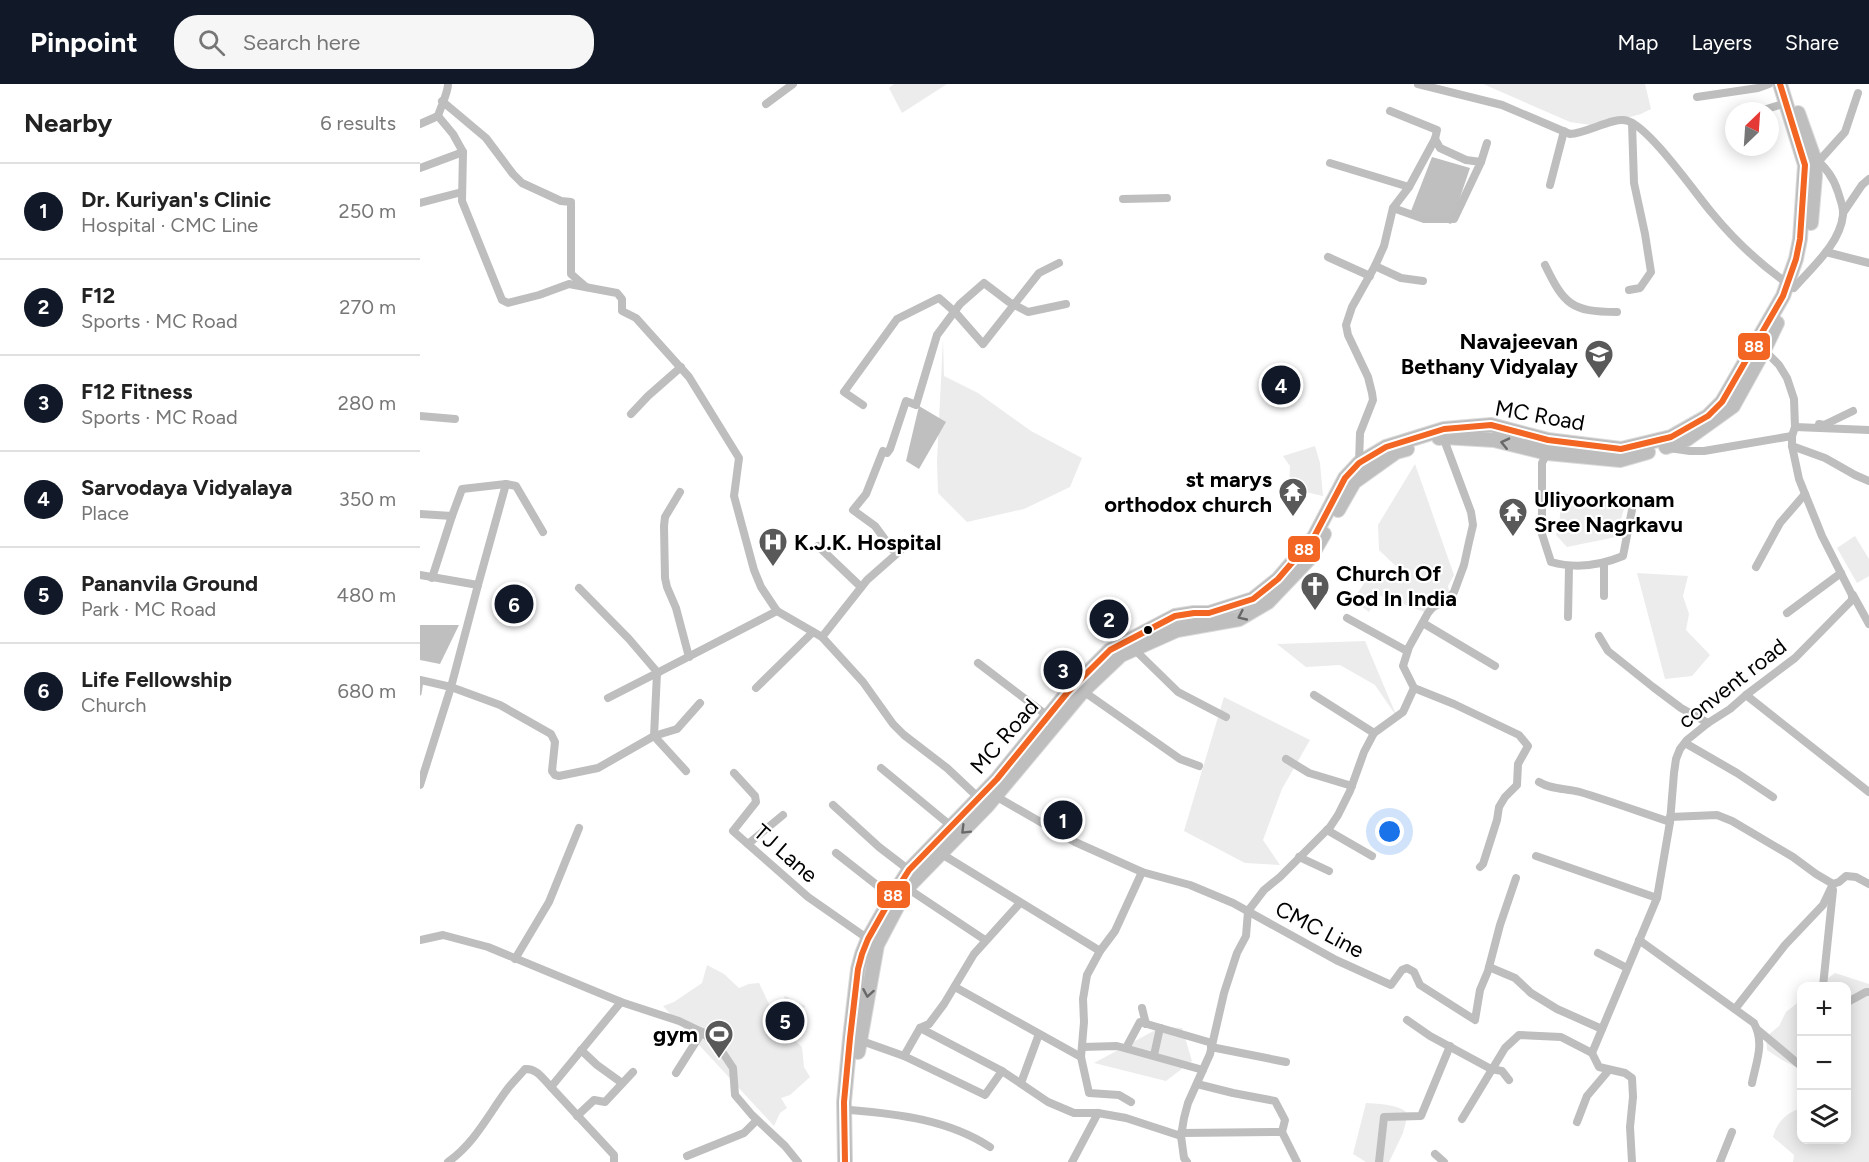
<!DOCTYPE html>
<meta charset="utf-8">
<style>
:root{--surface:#fff;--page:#f6f6f6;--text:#222;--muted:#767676;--line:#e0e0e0;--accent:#111827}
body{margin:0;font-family:Figtree,sans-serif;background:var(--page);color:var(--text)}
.controls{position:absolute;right:18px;bottom:18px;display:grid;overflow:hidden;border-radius:12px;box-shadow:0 3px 15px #0003}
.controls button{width:54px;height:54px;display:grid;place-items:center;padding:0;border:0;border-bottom:2px solid var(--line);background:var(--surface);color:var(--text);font:30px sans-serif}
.compass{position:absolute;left:1305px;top:18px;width:54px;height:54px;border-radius:50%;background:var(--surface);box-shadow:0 3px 15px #0003;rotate:25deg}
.you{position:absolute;left:970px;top:748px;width:21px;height:21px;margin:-15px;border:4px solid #fff;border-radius:50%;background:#1a73e8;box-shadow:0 0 0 9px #1a73e833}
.badge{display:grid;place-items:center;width:39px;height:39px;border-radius:50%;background:var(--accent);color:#fff;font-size:20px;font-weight:700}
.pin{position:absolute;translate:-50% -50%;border:3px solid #fff;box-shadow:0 2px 6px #0006}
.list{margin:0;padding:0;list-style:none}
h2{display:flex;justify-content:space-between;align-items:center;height:78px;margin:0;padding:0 24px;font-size:26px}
h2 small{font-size:20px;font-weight:400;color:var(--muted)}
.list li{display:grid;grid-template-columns:39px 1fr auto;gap:18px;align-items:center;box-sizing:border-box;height:96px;padding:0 24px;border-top:2px solid var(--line)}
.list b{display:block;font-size:22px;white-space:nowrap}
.list p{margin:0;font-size:20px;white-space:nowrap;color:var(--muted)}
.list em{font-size:20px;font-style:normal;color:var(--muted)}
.icon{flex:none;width:33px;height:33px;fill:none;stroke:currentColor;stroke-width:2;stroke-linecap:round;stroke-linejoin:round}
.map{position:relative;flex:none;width:1449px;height:1078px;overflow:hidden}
header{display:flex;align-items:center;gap:36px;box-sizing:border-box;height:84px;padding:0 30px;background:var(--accent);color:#fff}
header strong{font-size:28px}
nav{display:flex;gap:33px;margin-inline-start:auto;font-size:21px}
.search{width:420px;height:54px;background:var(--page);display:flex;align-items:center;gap:15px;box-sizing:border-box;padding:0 21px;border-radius:24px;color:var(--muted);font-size:22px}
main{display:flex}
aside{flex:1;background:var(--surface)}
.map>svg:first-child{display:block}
.green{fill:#ececec}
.water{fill:#bfbfbf}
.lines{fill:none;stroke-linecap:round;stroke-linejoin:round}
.stream{stroke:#bfbfbf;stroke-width:3}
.primary-casing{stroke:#dbdbdb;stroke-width:16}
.street{stroke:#bebebe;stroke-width:8}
.primary{stroke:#bebebe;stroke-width:14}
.bus-1-casing{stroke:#fff;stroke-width:10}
.bus-1{stroke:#f26522;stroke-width:6}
.oneway{stroke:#686868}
.bus-dot{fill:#000;stroke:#fff;stroke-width:2}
.labels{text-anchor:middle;stroke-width:4.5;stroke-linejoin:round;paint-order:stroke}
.poi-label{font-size:22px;font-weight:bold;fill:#000;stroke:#fff;text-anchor:end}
.street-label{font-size:22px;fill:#000;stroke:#fff}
.line-badge{stroke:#fff;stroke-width:2}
.badge-label{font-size:16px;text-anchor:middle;font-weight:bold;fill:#fff}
</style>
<header>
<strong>Pinpoint</strong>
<div class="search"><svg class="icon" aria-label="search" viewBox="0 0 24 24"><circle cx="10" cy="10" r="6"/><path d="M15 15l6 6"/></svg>Search here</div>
<nav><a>Map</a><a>Layers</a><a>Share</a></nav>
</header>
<main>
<aside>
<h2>Nearby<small>6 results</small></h2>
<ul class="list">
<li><span class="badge">1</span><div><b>Dr. Kuriyan's Clinic</b><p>Hospital · CMC Line</p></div><em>250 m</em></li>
<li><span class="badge">2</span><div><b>F12</b><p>Sports · MC Road</p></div><em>270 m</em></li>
<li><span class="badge">3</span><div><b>F12 Fitness</b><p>Sports · MC Road</p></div><em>280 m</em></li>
<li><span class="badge">4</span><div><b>Sarvodaya Vidyalaya</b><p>Place</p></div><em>350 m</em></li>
<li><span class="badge">5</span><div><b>Pananvila Ground</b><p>Park · MC Road</p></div><em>480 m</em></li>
<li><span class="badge">6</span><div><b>Life Fellowship</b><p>Church</p></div><em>680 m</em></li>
</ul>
</aside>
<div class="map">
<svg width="1449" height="1078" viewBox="0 0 1449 1078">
<rect width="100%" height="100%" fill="#fff"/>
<g class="green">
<polygon points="474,0 527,0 482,29 469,4"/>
<polygon points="1063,0 1225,0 1231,25 1221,30 1177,42 1150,38"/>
<polygon points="523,255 524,292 558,309 611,347 662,374 650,403 604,425 547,438 518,409 517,377"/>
<polygon points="895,362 900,379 903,412 869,404 870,382 863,372"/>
<polygon points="995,380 1034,491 1028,502 1031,515 1026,521 1010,530 958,511 949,528 933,516 951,489 980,486 959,466 958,441"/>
<polygon points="1140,409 1206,418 1196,453 1147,463 1136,451 1140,433"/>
<polygon points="1435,452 1449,475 1449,492 1437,499 1417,464"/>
<polygon points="1217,489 1268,492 1263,512 1269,530 1266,546 1290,571 1272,592 1245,595"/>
<polygon points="945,557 977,633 955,601 920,581 886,583 857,560"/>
<polygon points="804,613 890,656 862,705 843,756 860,781 825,779 764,747"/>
<polygon points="287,881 304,890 319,904 329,900 339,899 349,920 348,938 350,942 365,912 385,922 370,952 382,963 384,983 390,993 370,1011 361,1014 367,1024 360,1029 354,1042 243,922 254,918 282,899"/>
<path d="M1415 889 1449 900V1078H1373L1374 1071 1353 1053C1357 1038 1366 1029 1381 1024L1382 1056H1426V902H1397Z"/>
<polygon points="1381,916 1381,984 1380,985 1362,976 1347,966 1346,953 1359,942 1366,928"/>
<polygon points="741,943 762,944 772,977 746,997 674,979"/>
<path d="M946 1019C959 1020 980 1020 988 1030L983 1049 969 1078H946L933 1070Z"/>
</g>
<g class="water">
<polygon points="1012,73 1050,84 1031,140 991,127"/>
<polygon points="499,322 526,338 499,385 486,377"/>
<polygon points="0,541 39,541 20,580 0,576"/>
</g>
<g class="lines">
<polyline class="stream" points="0,610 2,597"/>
<g class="primary-casing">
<g id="primary">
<polyline points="1378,29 1394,74 1395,92 1391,139"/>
<polyline points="1019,354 1023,353 1074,356 1127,369 1200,376 1228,368"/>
<polyline points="1246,363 1267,355 1313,322 1344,266 1357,239"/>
<polyline points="918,426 934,398 976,368 987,365"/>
<polyline points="438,968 457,861 487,804 567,722 663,607 701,571 757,546 819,535 848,518 890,474 904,450"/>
<polyline points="425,1078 424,1018 430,954 438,885 442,870 448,855 470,816 489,786 577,695 647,609 690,566 755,532 774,529 789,529 833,515 858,495 894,453 925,394 939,379 966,363 1024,345 1071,341 1128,356 1201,365 1251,353 1288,332 1302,318 1363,212 1376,175 1380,155 1385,81 1360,0"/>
</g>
</g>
<g class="street">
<path d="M28 0C28 9 21 22 18 32L33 50 43 68 42 117 82 216 88 219 119 211 149 200 197 209 202 215V227L216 234 269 293 319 374 314 412 334 486 341 503 357 527 402 553 443 598 473 640 484 651 527 684 562 717"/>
<path d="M998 0 1082 21 1150 50C1168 49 1194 32 1208 37 1230 44 1275 109 1292 129 1315 157 1343 183 1374 204 1392 183 1420 160 1423 131 1424 124 1420 115 1418 108 1414 95 1406 83 1394 74"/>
<polyline points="1277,13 1338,4 1349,0"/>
<polyline points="22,17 66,54 93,90 102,99 141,117 151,118 151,190 166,203"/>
<polyline points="346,20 373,0"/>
<polyline points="1340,27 1366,19"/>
<polyline points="0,40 18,32"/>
<polyline points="1399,77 1425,48 1438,9"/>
<polyline points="1061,78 1067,59"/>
<polyline points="910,79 989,103"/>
<polyline points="0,84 43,68"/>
<polyline points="1130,101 1144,47"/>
<polyline points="703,115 747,114"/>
<polyline points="0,119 42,108"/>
<polyline points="973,124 1004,135 1034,135 1061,78 1046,76 1020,64 1015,55"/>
<polyline points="1423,129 1442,101 1449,95"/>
<polyline points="1406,168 1449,179"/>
<polyline points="908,173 950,192"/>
<path d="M1125 181C1144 220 1151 228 1197 228"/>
<polyline points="955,182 981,194 1003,197"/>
<polyline points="1209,206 1220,204 1231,188 1225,150 1214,99 1212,39"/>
<polyline points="443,321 424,308 477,235 519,214 535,228 563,260 619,189 639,179"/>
<polyline points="211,330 228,312 261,283"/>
<polyline points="0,332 35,335"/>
<polyline points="1399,340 1404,341 1433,327"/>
<polyline points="1375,343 1449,346"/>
<polyline points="1372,362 1405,374 1435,391 1449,397"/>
<polyline points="1249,364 1270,367 1284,367 1372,352"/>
<path d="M1127 369 1122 379V450L1131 478C1156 485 1179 482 1203 472L1212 426"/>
<polyline points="939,379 940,349 953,316 952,309 948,293 928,251 926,241 932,223 955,182 964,162 973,124 989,103 1015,55 1017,46 970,27"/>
<polyline points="260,408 245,433 244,442 245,494 247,503 256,524 269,573"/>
<polyline points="0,430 32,432 12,494"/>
<polyline points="32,432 42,405 86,400"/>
<polyline points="398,462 441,503"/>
<polyline points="502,463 485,459 472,465 455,442 433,426 446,410 463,367 467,369 470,365 486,317 496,321 517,251 540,220 564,199 589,218 608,228 646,220"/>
<polyline points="1336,483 1360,439 1385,410"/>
<polyline points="0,491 58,501 31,603 80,621 131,650 135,658 132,687 135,691 139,692 178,684 234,652 237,589 357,527"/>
<polyline points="58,501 86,400 96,402 123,448"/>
<polyline points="159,504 209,555 238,589"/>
<polyline points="1433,511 1449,540"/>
<polyline points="1184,512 1184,479"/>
<polyline points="1367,529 1421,489"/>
<polyline points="1148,533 1149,483"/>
<polyline points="927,534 987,567"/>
<polyline points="1003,539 1075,582"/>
<polyline points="1179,552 1188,567 1233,603 1261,624 1288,639"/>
<polyline points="402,553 447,496 481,466"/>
<polyline points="714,565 758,608 806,633"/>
<polyline points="558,579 629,633"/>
<polyline points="0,596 31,603 0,701"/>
<polyline points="336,604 393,548"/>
<polyline points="994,604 1034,620 1099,651 1108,662 1098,680 1097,701 1085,713 1079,723 1077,736 1063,780 1060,783"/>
<polyline points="663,607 760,675 779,682"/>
<polyline points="894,611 954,649"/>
<polyline points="1326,611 1449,708"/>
<polyline points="188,614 237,589"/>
<polyline points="1265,659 1317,689 1353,713"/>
<polyline points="866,675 889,689 932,702"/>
<polyline points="461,684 531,742"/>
<polyline points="266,687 234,652 257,645 280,619"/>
<polyline points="314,689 335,712 336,718 313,747 388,813 451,857"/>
<path d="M1119 698C1132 706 1146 704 1160 708 1190 717 1220 728 1250 738"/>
<polyline points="572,710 655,758 722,788 770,801 813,819 916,876 971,901 982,886 987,884 994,888 1000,901 1055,936 1060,906 1068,887 1080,841 1096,794"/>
<polyline points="413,721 459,763 489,786"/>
<polyline points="1250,733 1297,731 1312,737 1373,773 1396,790 1413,800 1419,798 1426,792 1436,793 1449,800"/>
<polyline points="907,746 952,772"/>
<polyline points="328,760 363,731"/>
<polyline points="416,769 472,813"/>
<polyline points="520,769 680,867"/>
<polyline points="1116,772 1237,814"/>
<polyline points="879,773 909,787"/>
<polyline points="487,804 565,856"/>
<polyline points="0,856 23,851 68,863 201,918 259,937 282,948 299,963 313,984 315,1011 332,1031 365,1062 378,1078"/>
<path d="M1219 856 1334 939C1345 960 1336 978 1332 999"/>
<polyline points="1178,869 1207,884"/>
<polyline points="95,875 129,818 159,744"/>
<polyline points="1069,883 1095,894 1111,909 1137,925 1182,945"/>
<polyline points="1403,902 1413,806"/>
<polyline points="535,903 661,973"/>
<polyline points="1426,919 1446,908 1449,908"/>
<polyline points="722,924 726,940"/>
<polyline points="1315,925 1365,861 1403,821 1413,800"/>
<polyline points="987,936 1010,952 1071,985 1082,987 1089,996"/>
<polyline points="500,944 582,987"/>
<polyline points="1338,946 1382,983"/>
<polyline points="439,956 484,972 565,1011 582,987 628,1018 654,1029 678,1029 706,1034 761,1052"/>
<polyline points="662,963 697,962 783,986"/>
<polyline points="791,963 866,978"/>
<polyline points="706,964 720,938 792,959"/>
<polyline points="161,966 177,981 202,999"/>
<polyline points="734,971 740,944"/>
<polyline points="484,972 500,944 509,940 524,920 554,870 600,819"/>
<polyline points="256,989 282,948"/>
<polyline points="601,999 619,950"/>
<polyline points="777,1000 813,1009 855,1017 865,1036 862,1048 877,1078"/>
<polyline points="131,1003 194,1071 194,1078"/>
<polyline points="711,1018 699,1011 669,1009 661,973 664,938 663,915 667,891 680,867 695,847 722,788"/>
<path d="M430 1026C479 1030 529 1036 570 1063"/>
<polyline points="157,1032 174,1016 185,1018 213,988"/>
<polyline points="1042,1035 1085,964 1099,951 1141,953 1172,969"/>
<polyline points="1157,1038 1167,1012 1189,986"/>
<polyline points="761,1049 862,1048"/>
<polyline points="1015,1070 1024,1078"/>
<polyline points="267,1072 324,1049 337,1036"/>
<path d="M28 1078C56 1058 69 1029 89 1003 94 997 100 991 105 985 117 984 123 995 131 1003L201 918"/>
<polyline points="652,1078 678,1029"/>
<polyline points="767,1078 764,1074 761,1052 764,1034 768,1019 790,970 804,909 817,869 826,852 828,827 844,806 860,793 910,743 918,731 930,707 944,668 954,649 983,628 994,604 983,582 989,563 1008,529 1013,523 1030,513 1034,508 1044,481 1049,458 1053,441 1051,428 1023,353"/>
<polyline points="959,1078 964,1033 1001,1032 1030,962"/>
<polyline points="1212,1078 1210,1043 1213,1013 1212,994 1205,989 1179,983 1172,969 1237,814 1250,738 1254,689 1256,675 1260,665 1267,656 1288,639 1310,625 1326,611 1375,574 1432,516 1432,511 1402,452 1379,395 1372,362 1372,352 1375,343 1374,315 1367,294 1359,281 1342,264"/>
<polyline points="1300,1078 1312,1048"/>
</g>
<use href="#primary" class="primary"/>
<g class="bus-1-casing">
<polyline id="bus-1" points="425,1078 424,1018 430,954 438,885 442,870 448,855 470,816 489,786 577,695 647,609 690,566 755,532 774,529 789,529 833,515 858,495 894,453 925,394 939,379 966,363 1024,345 1071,341 1128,356 1201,365 1251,353 1288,332 1302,318 1363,212 1376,175 1380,155 1385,81 1360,0"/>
</g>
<use href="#bus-1" class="bus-1"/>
</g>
<defs><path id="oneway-chevron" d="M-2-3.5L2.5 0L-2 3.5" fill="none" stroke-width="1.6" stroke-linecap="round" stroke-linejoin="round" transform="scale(1.5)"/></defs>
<g class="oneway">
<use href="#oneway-chevron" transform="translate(1085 359) rotate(-167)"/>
<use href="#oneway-chevron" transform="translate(822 532) rotate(155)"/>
<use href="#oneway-chevron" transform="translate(545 746) rotate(135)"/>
<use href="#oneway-chevron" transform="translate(448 909) rotate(100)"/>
</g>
<defs>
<g id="university-pin" transform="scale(1.5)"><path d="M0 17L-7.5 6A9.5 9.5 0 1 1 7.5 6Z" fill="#595959" stroke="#fff"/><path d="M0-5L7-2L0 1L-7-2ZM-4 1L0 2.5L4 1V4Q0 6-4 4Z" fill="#fff"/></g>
<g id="temple-pin" transform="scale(1.5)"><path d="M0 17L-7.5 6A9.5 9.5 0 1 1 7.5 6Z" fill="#595959" stroke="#fff"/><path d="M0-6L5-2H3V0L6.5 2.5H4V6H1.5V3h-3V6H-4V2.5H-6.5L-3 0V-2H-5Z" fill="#fff"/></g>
<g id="hospital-pin" transform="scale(1.5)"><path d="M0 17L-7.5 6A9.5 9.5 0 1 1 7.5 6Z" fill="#595959" stroke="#fff"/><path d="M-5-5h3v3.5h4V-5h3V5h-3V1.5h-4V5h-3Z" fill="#fff"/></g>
<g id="church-pin" transform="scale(1.5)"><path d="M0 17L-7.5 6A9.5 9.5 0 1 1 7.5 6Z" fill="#595959" stroke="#fff"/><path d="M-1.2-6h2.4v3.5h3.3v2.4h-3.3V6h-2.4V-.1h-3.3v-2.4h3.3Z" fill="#fff"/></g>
<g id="stadium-pin" transform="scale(1.5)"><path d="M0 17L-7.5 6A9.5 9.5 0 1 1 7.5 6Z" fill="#595959" stroke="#fff"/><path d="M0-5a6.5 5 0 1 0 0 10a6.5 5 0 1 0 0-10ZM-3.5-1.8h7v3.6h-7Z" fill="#fff"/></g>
</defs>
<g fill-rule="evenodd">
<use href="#university-pin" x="1179" y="270"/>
<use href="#temple-pin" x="873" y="408"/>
<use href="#temple-pin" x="1093" y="428"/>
<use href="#hospital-pin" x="353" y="458"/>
<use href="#church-pin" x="895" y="502"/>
<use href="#stadium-pin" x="299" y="950"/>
</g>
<circle class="bus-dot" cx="728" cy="546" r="5"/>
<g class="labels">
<g class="poi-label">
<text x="1158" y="265">Navajeevan<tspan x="1158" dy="25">Bethany Vidyalay</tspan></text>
<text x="852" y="403">st marys<tspan x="852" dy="25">orthodox church</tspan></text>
<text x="1114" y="423" text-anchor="start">Uliyoorkonam<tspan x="1114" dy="25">Sree Nagrkavu</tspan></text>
<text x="374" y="466" text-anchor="start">K.J.K. Hospital</text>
<text x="916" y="497" text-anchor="start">Church Of<tspan x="916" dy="25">God In India</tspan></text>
<text x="278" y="958">gym</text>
</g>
<g class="street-label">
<text transform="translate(1120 331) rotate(10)" y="8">MC Road</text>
<text transform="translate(1312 599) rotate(-38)" y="8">convent road</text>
<text transform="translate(584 652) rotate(-49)" y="8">MC Road</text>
<text transform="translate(366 769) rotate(41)" y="8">TJ Lane</text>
<text transform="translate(900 845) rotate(28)" y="8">CMC Line</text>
</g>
</g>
<g class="line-badge">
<rect x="1317" y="248" width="34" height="29" rx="6" fill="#f26522"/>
<rect x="867" y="451" width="34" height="28" rx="6" fill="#f26522"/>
<rect x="456" y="796" width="35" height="29" rx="6" fill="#f26522"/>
</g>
<g class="badge-label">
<text x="1334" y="268">88</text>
<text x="884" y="471">88</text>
<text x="473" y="817">88</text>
</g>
</svg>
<div class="controls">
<button>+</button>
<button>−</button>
<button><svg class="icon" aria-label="layers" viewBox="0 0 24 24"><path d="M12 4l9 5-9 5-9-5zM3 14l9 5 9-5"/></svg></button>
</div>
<svg class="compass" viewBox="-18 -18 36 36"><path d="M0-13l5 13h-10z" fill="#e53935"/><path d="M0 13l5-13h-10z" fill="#767676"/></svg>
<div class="you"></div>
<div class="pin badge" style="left:643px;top:736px">1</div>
<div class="pin badge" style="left:689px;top:535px">2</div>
<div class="pin badge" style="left:643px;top:586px">3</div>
<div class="pin badge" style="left:861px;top:301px">4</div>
<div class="pin badge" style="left:365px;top:937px">5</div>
<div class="pin badge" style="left:94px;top:520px">6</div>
</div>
</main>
